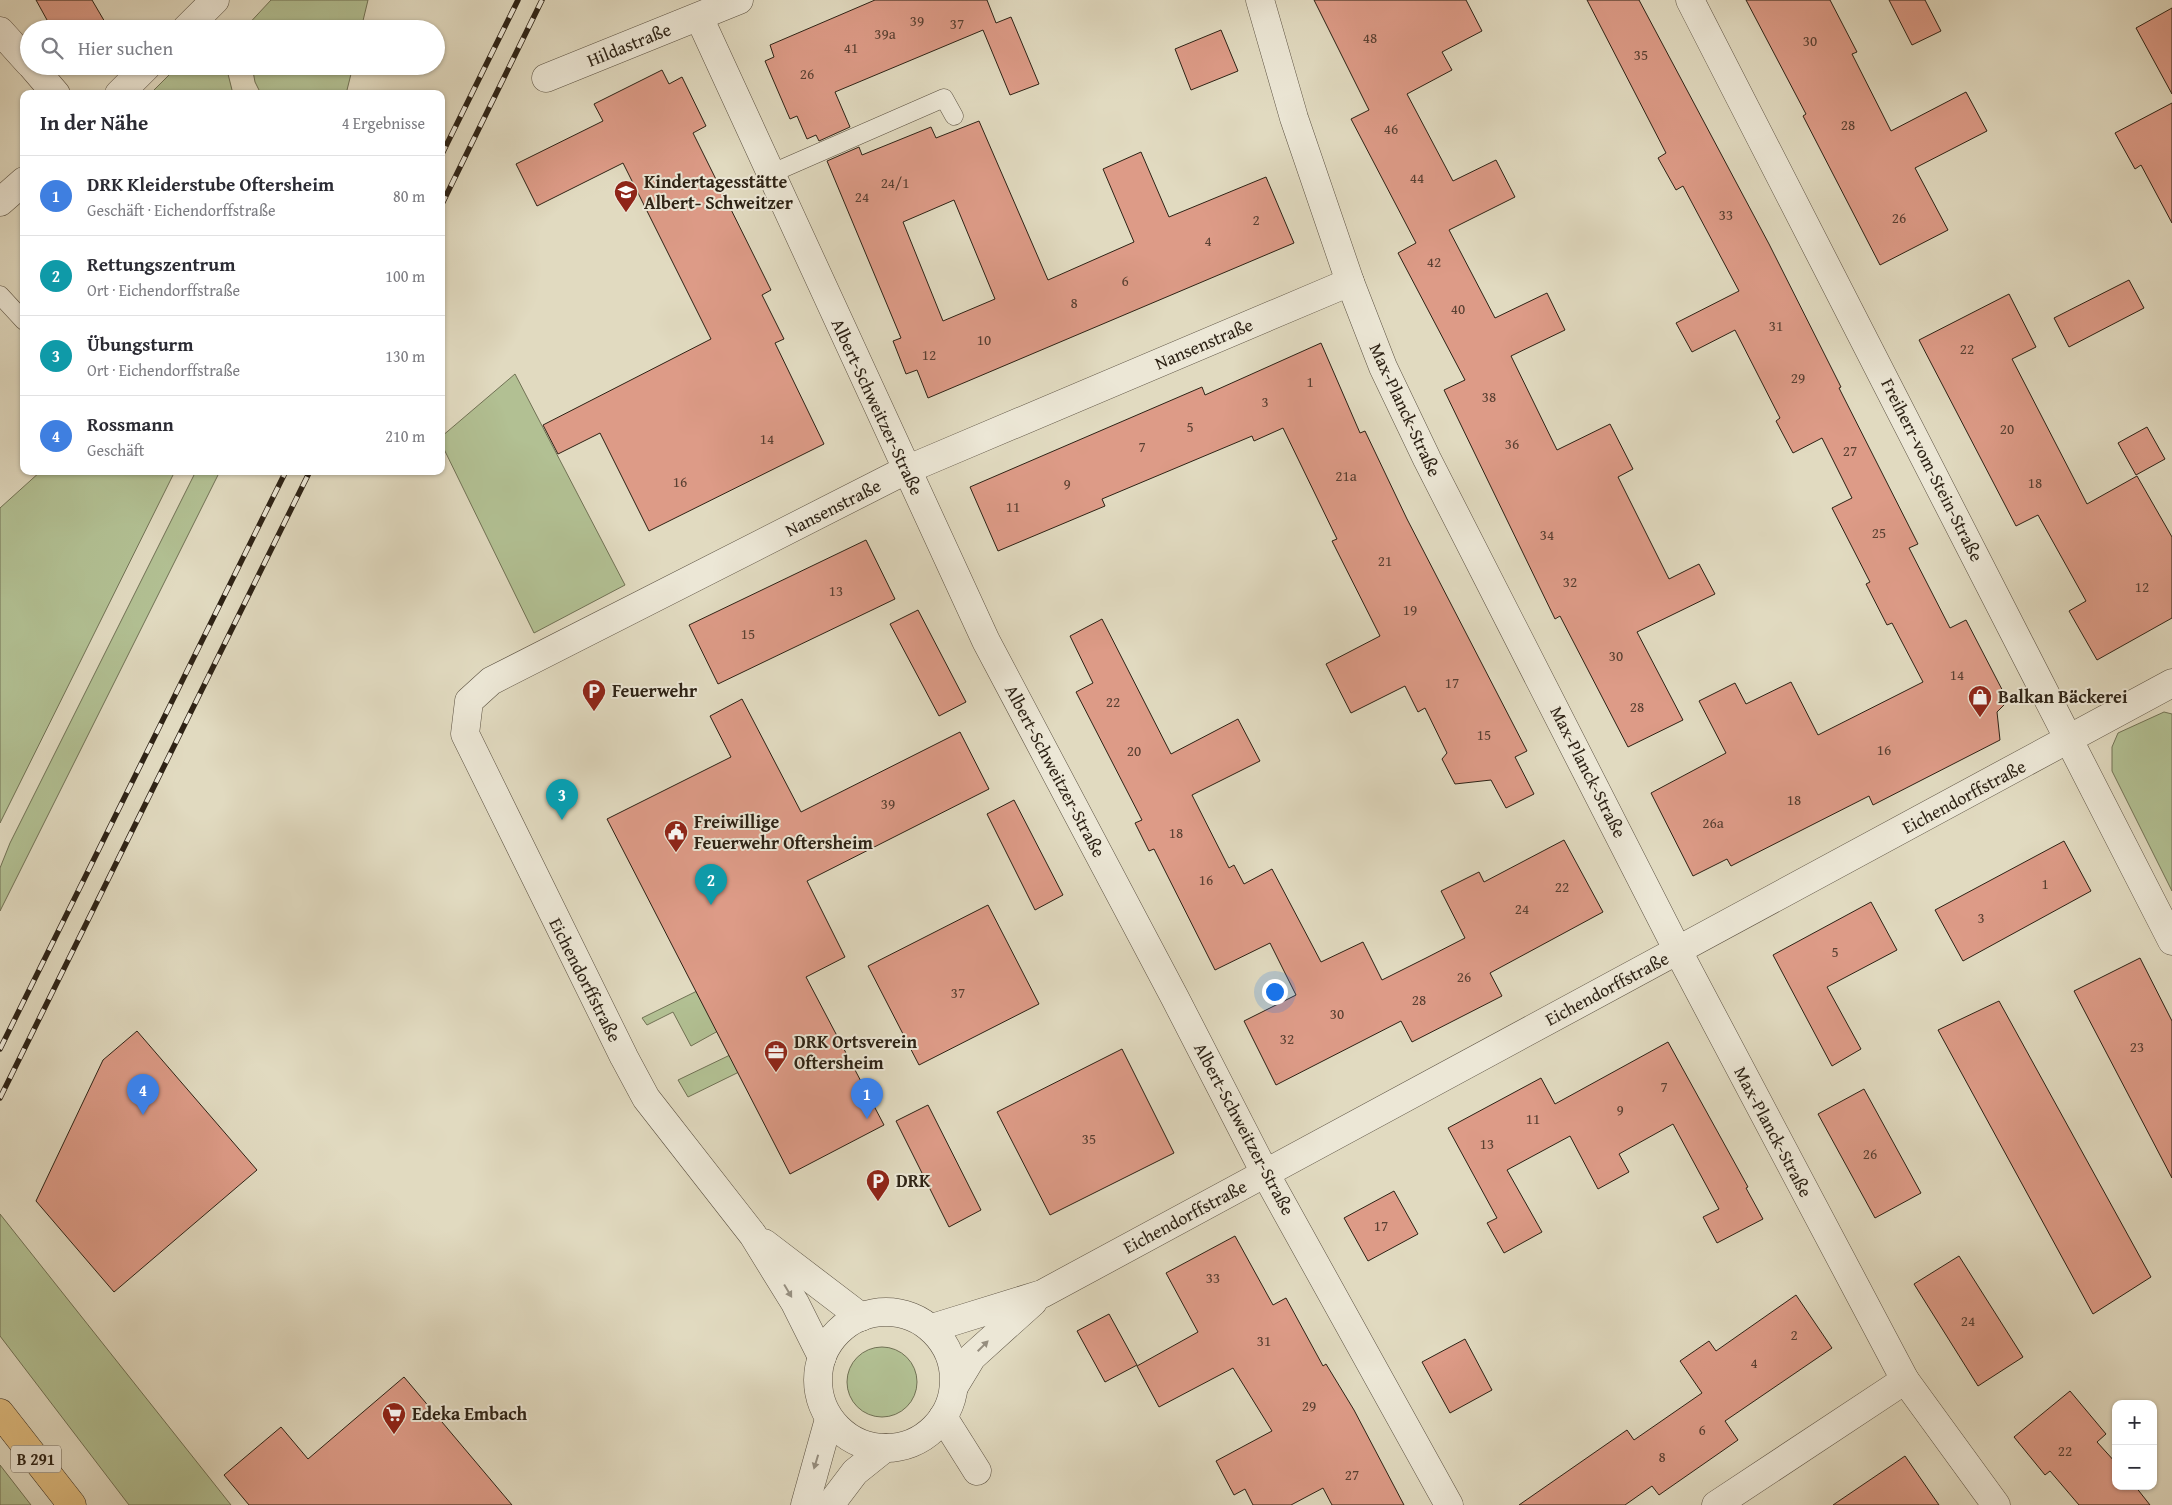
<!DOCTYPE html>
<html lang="de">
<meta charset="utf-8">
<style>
:root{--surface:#fff;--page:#f2f2f3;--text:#2b2b33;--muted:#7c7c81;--line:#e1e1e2;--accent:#1a73e8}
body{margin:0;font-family:"Gentium Book Plus",serif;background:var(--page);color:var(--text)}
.controls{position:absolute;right:15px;bottom:15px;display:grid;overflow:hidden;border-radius:10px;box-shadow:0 1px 4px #0004}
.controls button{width:45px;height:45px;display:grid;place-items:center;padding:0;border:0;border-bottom:1px solid var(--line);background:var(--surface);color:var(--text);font:25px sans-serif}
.you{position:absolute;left:1274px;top:991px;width:18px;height:18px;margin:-12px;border:4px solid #fff;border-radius:50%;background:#1a73e8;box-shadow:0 0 0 8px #1a73e833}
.badge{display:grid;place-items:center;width:32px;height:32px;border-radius:50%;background:var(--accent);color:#fff;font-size:16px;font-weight:700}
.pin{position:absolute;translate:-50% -41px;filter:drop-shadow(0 1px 2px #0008)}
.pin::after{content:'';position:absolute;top:26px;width:18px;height:15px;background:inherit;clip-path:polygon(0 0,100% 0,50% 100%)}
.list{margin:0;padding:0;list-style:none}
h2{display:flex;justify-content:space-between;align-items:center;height:65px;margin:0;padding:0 20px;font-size:21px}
h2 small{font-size:16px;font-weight:400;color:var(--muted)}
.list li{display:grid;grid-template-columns:32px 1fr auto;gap:15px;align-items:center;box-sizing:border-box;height:80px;padding:0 20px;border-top:1px solid var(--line)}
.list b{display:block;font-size:19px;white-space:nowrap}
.list p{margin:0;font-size:16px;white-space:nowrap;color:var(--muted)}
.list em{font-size:16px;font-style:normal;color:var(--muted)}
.icon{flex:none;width:28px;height:28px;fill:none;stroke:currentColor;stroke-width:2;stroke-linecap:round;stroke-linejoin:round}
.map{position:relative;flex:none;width:2172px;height:1505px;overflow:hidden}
.search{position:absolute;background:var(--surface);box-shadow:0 1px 4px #0004;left:20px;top:20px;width:425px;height:55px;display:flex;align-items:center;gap:12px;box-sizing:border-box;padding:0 18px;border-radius:28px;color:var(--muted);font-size:19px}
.panel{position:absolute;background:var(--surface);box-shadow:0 1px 4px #0004;left:20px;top:90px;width:425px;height:385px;border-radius:10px}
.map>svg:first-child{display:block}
.green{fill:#b2c093;stroke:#707154}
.building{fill:#dd9b87;stroke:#2d2215;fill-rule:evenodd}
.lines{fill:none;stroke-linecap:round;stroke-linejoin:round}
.service-casing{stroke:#5a5040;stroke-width:19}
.minor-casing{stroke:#5a5040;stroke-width:29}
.primary-casing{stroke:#2d2215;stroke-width:29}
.service{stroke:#ece7d6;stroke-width:18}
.minor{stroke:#ece7d6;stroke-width:28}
.primary{stroke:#e0bd80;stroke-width:28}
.rail-casing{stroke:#2d2215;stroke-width:5.5}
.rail{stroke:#ece7d6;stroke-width:4;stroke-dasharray:11;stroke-linecap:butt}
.oneway{fill:#968e7f}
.labels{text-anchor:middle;stroke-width:4;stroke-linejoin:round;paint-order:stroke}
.number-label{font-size:15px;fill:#594032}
.shield{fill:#ece7d6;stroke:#665d4f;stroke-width:1}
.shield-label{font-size:16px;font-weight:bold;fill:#2d2215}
.street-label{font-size:18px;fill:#2d2215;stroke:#ece7d6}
.poi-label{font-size:18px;font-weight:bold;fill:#2d2215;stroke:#ece7d6;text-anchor:start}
</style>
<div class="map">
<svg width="2172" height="1505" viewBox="0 0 2172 1505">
<rect width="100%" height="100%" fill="#e1dac0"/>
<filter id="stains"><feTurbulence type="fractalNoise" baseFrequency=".004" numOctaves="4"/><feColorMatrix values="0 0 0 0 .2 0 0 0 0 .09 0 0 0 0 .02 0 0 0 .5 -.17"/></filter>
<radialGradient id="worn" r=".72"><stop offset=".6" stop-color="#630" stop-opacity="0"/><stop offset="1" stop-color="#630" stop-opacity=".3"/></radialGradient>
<g class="green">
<polygon points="271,0 368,0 361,29 244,29"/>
<polygon points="178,66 226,66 233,94 150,94"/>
<polygon points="252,66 353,66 346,94 261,94 255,82"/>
<polygon points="515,374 625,585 534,633 441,443 441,437"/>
<polygon points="41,471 175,471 0,823 0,508"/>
<polygon points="196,471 220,471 0,911 0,868 10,843"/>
<polygon points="2164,712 2172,714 2172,891 2112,771 2112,747 2118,733"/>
<polygon points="697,991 718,1031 691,1046 673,1012 647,1025 642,1018"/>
<polygon points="730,1055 739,1072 688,1097 678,1080"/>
<polygon points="0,1214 231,1505 129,1505 0,1336"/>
<circle cx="882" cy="1382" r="35"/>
<polygon points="0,1465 31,1505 0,1505"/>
</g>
<g class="building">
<polygon points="36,0 92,0 109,29 52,29"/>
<polygon points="875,0 987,0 996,23 1011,17 1039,84 1010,95 983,30 835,92 850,127 819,141 816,135 807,139 797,116 790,119 765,61 774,57 770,45"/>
<polygon points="1314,0 1466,0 1482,31 1442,52 1452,70 1407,94 1453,181 1496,160 1515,197 1449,230 1495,318 1547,293 1565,330 1511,356 1557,450 1610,424 1633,469 1618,477 1669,579 1699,564 1715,594 1637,632 1683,720 1628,747 1560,616 1555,619 1444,390 1465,380 1398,253 1416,243 1351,119 1369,110"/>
<polygon points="1587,0 1639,0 1769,244 1841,387 1839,388 1918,544 1909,548 1950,628 1966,620 2008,701 1997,712 2000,740 1873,805 1869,796 1731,866 1727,859 1693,876 1651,793 1726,753 1699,701 1735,683 1746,704 1791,682 1818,735 1923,682 1892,623 1887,625 1866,584 1870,582 1832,508 1852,498 1822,438 1793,453 1776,421 1780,418 1735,330 1692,352 1676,323 1739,291 1683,186 1676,190 1658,158 1666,153"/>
<polygon points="1746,0 1830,0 1857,52 1852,54 1891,131 1966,92 1987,131 1915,168 1948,230 1880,265 1803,116 1806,114"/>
<polygon points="1889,0 1925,0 1941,31 1912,45"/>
<polygon points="2172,8 2172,94 2136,28"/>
<polygon points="1221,30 1238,71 1191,90 1175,49"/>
<polygon points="662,70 669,84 682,77 706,126 693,133 771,290 762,295 784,339 775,343 824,444 649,531 600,433 558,454 543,425 711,339 623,163 537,206 516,164 603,121 594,104"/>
<polygon points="2172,103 2172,223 2141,165 2135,169 2115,133"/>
<path d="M979 121 1048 280 1134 242 1103 169 1141 152 1169 217 1266 177 1294 243 928 398 917 370 906 374 893 341 901 338 827 161 859 147 862 155 931 127 936 138ZM954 200 995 299 943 321 903 222Z"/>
<polygon points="2129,280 2144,308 2069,347 2054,318"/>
<polygon points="2009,294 2036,347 2012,359 2087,504 2137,476 2172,537 2172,618 2097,660 2069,611 2086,601 2038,515 2016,526 1919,340"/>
<polygon points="1321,343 1360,433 1365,431 1407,519 1527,751 1515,757 1534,794 1506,808 1491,780 1455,784 1442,759 1447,753 1425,708 1418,712 1405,686 1351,713 1326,664 1380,636 1332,541 1337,539 1283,428 1254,441 1252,436 1102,499 1105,506 998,551 970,487 1202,387 1205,395"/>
<polygon points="2147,427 2165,459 2136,475 2118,443"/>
<polygon points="866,540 895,599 718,684 689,625"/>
<polygon points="918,610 966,702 939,716 890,624"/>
<polygon points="1102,619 1171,754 1238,719 1260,761 1192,795 1229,868 1234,865 1244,884 1272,869 1321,962 1363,942 1382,980 1426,958 1465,938 1441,891 1479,872 1484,882 1564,840 1603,912 1490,973 1502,996 1412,1042 1401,1021 1276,1085 1244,1021 1296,995 1270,943 1215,970 1154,849 1149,851 1135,823 1142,820 1076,692 1093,683 1070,636"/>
<polygon points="742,699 801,812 960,732 989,789 807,881 845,957 806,977 884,1125 790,1174 607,819 731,757 710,716"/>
<polygon points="1014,800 1063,895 1035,910 987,814"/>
<polygon points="2064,841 2091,891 1963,961 1935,910"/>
<polygon points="1871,902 1897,950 1827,987 1861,1049 1832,1066 1773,955"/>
<polygon points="988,905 1039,1004 919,1065 868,966"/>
<polygon points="2140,958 2172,1021 2172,1178 2074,991"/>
<polygon points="1999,1001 2151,1277 2093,1314 1938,1030"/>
<polygon points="137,1031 257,1170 114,1292 36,1201 103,1060"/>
<polygon points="1668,1042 1748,1187 1746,1188 1763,1219 1717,1243 1703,1217 1719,1209 1673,1124 1619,1154 1629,1172 1598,1189 1570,1136 1507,1170 1542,1232 1504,1253 1487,1223 1497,1218 1448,1128 1541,1078 1555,1104"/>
<polygon points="1122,1049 1174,1153 1050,1215 997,1112"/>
<polygon points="1864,1089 1921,1193 1875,1218 1818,1114"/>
<polygon points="928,1105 981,1210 949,1227 896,1121"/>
<polygon points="1394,1191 1418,1234 1368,1261 1344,1218"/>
<polygon points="1235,1236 1273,1305 1286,1298 1323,1366 1326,1364 1354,1410 1404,1505 1332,1505 1323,1488 1291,1505 1253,1505 1245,1489 1234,1495 1216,1461 1272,1431 1233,1368 1159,1407 1137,1366 1198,1332 1166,1273"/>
<polygon points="1959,1256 2023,1357 1978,1386 1914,1284"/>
<polygon points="1796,1295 1832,1348 1725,1421 1738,1440 1659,1495 1652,1486 1625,1505 1519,1505 1627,1430 1634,1440 1702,1393 1680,1361 1709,1341 1716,1351"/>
<polygon points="1109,1314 1137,1365 1105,1382 1077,1331"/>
<polygon points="1465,1339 1492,1390 1450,1413 1422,1362"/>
<polygon points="404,1377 512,1505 249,1505 224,1475 281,1427 308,1459"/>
<polygon points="2070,1391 2106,1434 2097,1442 2116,1463 2116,1486 2135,1486 2150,1505 2079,1505 2050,1471 2045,1475 2014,1437"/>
<polygon points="1905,1456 1939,1505 1833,1505 1889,1467"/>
</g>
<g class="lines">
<g class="service-casing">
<g id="service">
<polyline points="770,174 944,98 954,116"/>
<polyline points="0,295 24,321"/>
</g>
</g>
<g class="minor-casing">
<g id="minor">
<polyline points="1260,0 1294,118 1350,282 1383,367 1427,459 1678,951 1905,1380 1996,1505"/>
<polyline points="1690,0 2172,941"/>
<polyline points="699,17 986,641 1175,998 1265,1173 1449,1505"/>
<polyline points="186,29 215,0"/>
<polyline points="0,31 29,63"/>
<polyline points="32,66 56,94"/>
<polyline points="546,78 739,0"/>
<polyline points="119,94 147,66"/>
<polyline points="0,202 24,181"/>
<polyline points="764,1243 861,1317"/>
<circle cx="886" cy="1380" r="68"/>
<polyline points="932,1328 1042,1294 2172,683"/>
<polyline points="822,1357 795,1303 753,1235 646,1098 624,1057 465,734 469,701 491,681 906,470 1350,282"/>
<polyline points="955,1385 972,1357 1033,1302"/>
<polyline points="943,1417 977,1471"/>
<polyline points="805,1505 829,1419"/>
<polyline points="830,1505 855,1472 885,1448"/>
<polyline points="1716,1505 1905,1380"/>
</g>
</g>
<g class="primary-casing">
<polyline id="primary" points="0,1413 72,1505"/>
</g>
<use href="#service" class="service"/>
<use href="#minor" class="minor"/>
<use href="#primary" class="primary"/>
<g class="rail-casing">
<g id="rail">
<polyline points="441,156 518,0"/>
<polyline points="441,206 542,0"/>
<polyline points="0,1049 286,471"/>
<polyline points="0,1098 310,471"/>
</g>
</g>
<use href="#rail" class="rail"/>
</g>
<defs><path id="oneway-solid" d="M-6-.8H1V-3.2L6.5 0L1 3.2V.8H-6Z" transform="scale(1.25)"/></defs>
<g class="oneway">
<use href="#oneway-solid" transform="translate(788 1291) rotate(59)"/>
<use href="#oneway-solid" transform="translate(983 1346) rotate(-45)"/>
<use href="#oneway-solid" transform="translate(816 1462) rotate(107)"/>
</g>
<defs>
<g id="school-pin" transform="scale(1.25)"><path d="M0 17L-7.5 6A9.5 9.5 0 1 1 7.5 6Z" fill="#8f2418" stroke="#ece7d6"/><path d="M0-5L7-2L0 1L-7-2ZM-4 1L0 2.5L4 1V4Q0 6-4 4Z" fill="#fff"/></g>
<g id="parking-pin" transform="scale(1.25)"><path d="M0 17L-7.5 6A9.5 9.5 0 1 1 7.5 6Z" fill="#8f2418" stroke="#ece7d6"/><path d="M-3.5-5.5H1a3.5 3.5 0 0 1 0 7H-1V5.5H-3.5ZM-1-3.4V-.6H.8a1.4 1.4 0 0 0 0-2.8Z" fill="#fff"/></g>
<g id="shop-pin" transform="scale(1.25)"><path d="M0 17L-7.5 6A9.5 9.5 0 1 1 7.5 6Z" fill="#8f2418" stroke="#ece7d6"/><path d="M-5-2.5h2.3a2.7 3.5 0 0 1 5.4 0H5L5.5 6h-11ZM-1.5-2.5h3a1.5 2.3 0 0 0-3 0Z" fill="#fff"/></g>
<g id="civic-pin" transform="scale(1.25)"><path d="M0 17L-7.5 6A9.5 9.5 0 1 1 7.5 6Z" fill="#8f2418" stroke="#ece7d6"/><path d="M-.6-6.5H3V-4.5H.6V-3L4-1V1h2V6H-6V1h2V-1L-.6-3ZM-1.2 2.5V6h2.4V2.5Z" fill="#fff"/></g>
<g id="office-pin" transform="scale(1.25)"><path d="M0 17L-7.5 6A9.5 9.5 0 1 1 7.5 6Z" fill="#8f2418" stroke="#ece7d6"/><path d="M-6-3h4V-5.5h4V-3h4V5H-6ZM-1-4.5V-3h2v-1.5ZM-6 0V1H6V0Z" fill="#fff"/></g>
<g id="supermarket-pin" transform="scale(1.25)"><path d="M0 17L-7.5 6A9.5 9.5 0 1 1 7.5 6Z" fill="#8f2418" stroke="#ece7d6"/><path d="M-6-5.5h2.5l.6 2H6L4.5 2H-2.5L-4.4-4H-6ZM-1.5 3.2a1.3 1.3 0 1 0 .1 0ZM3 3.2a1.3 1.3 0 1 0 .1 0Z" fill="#fff"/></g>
</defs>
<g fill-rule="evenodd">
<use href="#school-pin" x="626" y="192"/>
<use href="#parking-pin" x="594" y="691"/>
<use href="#shop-pin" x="1980" y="697"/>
<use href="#civic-pin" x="676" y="832"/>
<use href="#office-pin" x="776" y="1052"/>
<use href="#parking-pin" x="878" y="1181"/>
<use href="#supermarket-pin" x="394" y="1414"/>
</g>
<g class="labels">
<g class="number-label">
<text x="917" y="26">39</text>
<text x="957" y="29">37</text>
<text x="885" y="39">39a</text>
<text x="1370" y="43">48</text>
<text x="1810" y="46">30</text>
<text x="851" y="53">41</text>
<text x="1641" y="60">35</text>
<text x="807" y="79">26</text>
<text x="1848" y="130">28</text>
<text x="1391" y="134">46</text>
<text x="1417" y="183">44</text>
<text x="895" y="188">24/1</text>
<text x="862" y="202">24</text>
<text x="1726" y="220">33</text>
<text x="1899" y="223">26</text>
<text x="1256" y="225">2</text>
<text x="1208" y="246">4</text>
<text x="1434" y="267">42</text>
<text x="1125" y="286">6</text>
<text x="1074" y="308">8</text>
<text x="1458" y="314">40</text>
<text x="1776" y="331">31</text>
<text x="984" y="345">10</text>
<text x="1967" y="354">22</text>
<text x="929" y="360">12</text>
<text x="1798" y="383">29</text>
<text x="1310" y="387">1</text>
<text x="1489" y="402">38</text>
<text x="1265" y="407">3</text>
<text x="1190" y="432">5</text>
<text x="2007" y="434">20</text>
<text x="767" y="444">14</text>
<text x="1512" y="449">36</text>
<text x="1142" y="452">7</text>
<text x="1850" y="456">27</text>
<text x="1346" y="481">21a</text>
<text x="680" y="487">16</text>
<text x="2035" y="488">18</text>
<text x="1067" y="489">9</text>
<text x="1013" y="512">11</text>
<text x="1879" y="538">25</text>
<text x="1547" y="540">34</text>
<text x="1385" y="566">21</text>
<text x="1570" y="587">32</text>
<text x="2142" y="592">12</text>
<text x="836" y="596">13</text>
<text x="1410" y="615">19</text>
<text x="748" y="639">15</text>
<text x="1616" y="661">30</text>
<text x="1957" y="680">14</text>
<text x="1452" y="688">17</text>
<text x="1113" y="707">22</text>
<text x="1637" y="712">28</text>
<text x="1484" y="740">15</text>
<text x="1884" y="755">16</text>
<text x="1134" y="756">20</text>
<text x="1794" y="805">18</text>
<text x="888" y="809">39</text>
<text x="1713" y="828">26a</text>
<text x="1176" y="838">18</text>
<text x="1206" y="885">16</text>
<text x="2045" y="889">1</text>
<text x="1562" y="892">22</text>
<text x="1522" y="914">24</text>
<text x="1981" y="923">3</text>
<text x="1835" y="957">5</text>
<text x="1464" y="982">26</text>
<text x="958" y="998">37</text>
<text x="1419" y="1005">28</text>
<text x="1337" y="1019">30</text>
<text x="1287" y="1044">32</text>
<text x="2137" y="1052">23</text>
<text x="1664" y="1092">7</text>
<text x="1620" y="1115">9</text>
<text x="1533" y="1124">11</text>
<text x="1089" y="1144">35</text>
<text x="1487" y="1149">13</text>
<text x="1870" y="1159">26</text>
<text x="1381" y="1231">17</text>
<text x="1213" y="1283">33</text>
<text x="1968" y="1326">24</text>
<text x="1794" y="1340">2</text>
<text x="1264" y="1346">31</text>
<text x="1754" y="1368">4</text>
<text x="1309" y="1411">29</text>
<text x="1702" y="1435">6</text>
<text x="2065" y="1456">22</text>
<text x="1662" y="1462">8</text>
<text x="1352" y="1480">27</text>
</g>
<rect class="shield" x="11" y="1445.5" width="50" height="27" rx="4"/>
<g class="shield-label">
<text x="36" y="1465">B 291</text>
</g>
<g class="street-label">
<text transform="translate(629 45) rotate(-22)" y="6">Hildastraße</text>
<text transform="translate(1204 344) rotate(-23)" y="6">Nansenstraße</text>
<text transform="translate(877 407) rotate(65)" y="6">Albert-Schweitzer-Straße</text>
<text transform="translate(1405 410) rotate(65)" y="6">Max-Planck-Straße</text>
<text transform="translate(1932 470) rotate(63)" y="6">Freiherr-vom-Stein-Straße</text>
<text transform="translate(833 508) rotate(-27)" y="6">Nansenstraße</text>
<text transform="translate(1055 771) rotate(62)" y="6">Albert-Schweitzer-Straße</text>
<text transform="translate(1588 772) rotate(63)" y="6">Max-Planck-Straße</text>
<text transform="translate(1964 797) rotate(-28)" y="6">Eichendorffstraße</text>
<text transform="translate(585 980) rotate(63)" y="6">Eichendorffstraße</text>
<text transform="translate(1607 989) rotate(-28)" y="6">Eichendorffstraße</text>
<text transform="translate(1244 1129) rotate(62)" y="6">Albert-Schweitzer-Straße</text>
<text transform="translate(1773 1132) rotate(62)" y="6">Max-Planck-Straße</text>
<text transform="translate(1185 1217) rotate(-28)" y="6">Eichendorffstraße</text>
</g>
<g class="poi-label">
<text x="644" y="188">Kindertagesstätte<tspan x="644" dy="21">Albert- Schweitzer</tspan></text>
<text x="612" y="697">Feuerwehr</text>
<text x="1998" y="703">Balkan Bäckerei</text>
<text x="694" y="828">Freiwillige<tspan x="694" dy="21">Feuerwehr Oftersheim</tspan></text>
<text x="794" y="1048">DRK Ortsverein<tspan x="794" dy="21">Oftersheim</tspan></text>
<text x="896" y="1187">DRK</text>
<text x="412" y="1420">Edeka Embach</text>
</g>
</g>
<rect width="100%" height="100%" filter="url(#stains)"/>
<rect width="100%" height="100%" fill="url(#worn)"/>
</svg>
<div class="controls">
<button>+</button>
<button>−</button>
</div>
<div class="you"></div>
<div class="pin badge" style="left:867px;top:1119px;background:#3f7fe0">1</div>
<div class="pin badge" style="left:711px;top:905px;background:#0f9aa8">2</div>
<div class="pin badge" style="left:562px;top:820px;background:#0f9aa8">3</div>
<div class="pin badge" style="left:143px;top:1115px;background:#3f7fe0">4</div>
<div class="search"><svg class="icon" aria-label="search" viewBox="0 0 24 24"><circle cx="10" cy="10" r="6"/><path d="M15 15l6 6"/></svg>Hier suchen</div>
<section class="panel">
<h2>In der Nähe<small>4 Ergebnisse</small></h2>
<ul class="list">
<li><span class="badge" style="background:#3f7fe0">1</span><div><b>DRK Kleiderstube Oftersheim</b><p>Geschäft · Eichendorffstraße</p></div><em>80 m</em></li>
<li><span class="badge" style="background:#0f9aa8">2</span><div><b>Rettungszentrum</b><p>Ort · Eichendorffstraße</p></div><em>100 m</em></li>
<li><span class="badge" style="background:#0f9aa8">3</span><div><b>Übungsturm</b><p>Ort · Eichendorffstraße</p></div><em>130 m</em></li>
<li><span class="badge" style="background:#3f7fe0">4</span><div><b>Rossmann</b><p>Geschäft</p></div><em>210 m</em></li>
</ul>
</section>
</div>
